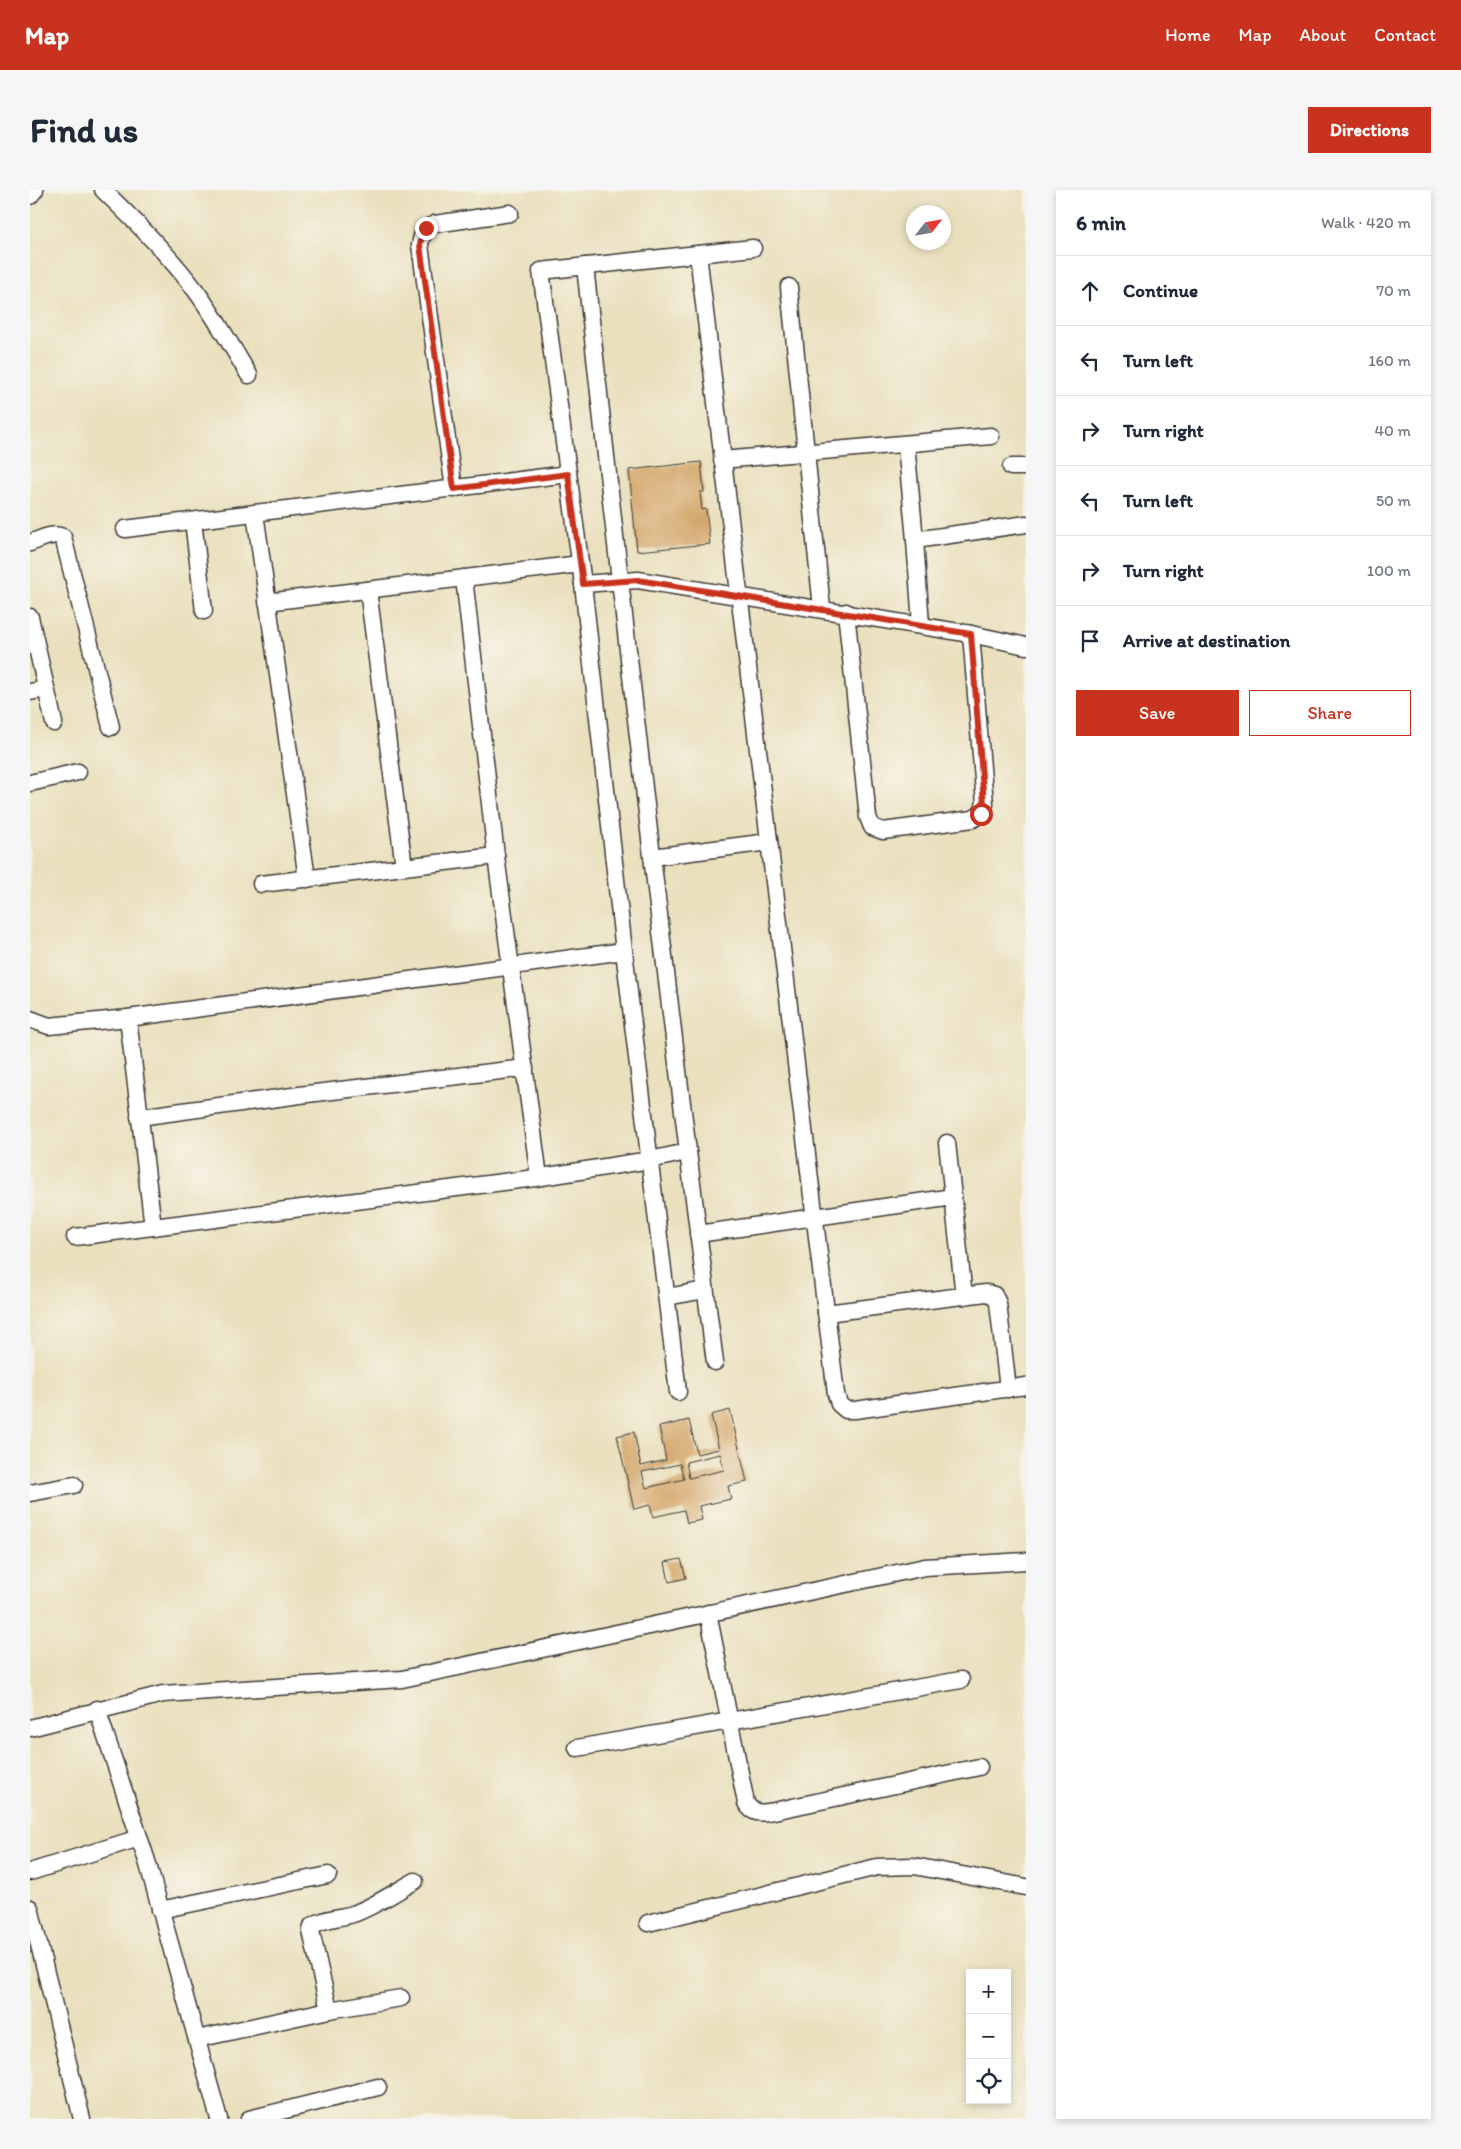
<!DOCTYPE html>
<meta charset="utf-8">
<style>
:root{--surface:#fff;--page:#f6f6f7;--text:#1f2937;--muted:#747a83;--line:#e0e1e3;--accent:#c8321e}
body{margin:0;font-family:Itim,sans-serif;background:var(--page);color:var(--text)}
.controls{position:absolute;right:15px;bottom:15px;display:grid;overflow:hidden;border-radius:0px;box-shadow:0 2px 8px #0003}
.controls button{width:45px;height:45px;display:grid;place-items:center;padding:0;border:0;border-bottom:1px solid var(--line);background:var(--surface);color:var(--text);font:25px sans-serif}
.compass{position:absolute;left:876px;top:15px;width:45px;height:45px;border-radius:50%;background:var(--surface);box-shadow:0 2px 8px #0003;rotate:59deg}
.stop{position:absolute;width:15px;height:15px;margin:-11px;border:4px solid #c8321e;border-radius:50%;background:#fff}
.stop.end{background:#c8321e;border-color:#fff;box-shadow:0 1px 5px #0008}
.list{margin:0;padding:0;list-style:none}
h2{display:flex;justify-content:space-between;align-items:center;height:65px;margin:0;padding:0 20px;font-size:21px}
h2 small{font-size:16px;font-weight:400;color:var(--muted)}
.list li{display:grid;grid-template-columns:32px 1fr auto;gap:15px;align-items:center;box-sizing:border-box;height:70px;padding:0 20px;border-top:1px solid var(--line)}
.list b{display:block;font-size:19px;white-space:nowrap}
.list em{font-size:16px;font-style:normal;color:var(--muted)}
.actions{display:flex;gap:10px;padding:15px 20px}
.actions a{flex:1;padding:11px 0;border:1px solid var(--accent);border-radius:0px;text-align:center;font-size:18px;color:var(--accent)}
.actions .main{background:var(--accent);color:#fff}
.icon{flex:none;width:28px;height:28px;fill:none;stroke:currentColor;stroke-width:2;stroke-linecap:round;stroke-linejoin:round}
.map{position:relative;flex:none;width:996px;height:1929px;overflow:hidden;border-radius:0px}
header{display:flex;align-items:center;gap:30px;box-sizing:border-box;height:70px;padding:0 25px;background:var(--accent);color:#fff}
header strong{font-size:24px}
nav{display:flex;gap:28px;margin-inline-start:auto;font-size:18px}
.intro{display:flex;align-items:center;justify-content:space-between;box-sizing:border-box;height:120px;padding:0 30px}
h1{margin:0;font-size:35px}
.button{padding:12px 22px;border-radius:0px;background:var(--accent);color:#fff;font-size:18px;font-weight:700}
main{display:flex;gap:30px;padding:0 30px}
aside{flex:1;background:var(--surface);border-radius:0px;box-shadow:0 2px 8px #0003}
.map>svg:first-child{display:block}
.building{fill:#d4a86d;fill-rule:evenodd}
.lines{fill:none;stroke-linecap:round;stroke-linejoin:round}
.minor-casing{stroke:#3b3934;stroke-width:19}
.minor{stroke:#fff;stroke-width:16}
.route{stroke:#c8321e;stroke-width:6}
</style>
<header>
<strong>Map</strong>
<nav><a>Home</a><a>Map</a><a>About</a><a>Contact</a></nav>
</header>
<div class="intro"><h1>Find us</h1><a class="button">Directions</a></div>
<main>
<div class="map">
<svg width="996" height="1929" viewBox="0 0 996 1929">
<rect width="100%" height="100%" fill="#f7f3e8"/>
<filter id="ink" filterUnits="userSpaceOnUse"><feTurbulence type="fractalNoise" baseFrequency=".02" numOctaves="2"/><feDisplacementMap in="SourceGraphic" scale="10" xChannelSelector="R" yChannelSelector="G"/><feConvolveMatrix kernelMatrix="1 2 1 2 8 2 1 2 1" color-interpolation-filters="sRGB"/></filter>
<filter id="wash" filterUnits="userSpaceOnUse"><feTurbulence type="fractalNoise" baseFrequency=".0096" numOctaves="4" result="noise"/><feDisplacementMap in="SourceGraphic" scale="20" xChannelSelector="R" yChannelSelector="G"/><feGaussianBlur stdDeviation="1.12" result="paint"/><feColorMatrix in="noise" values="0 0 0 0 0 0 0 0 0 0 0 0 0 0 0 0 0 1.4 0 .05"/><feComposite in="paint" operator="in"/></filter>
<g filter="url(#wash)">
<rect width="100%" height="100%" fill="#eae0be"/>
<g id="blocks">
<g class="building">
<polygon points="671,272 674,302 670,302 672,320 676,319 680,354 607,361 599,280"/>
<path d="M700 1220 717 1292 698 1296 701 1309 669 1316 672 1330 657 1333 654 1320 623 1327 620 1315 604 1319 587 1246 604 1242 611 1276 636 1270 629 1237 659 1230 667 1264 689 1259 681 1225ZM690 1264 694 1280 659 1288 656 1272ZM650 1274 654 1289 616 1298 612 1282Z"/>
<polygon points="651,1369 656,1388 639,1392 635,1372"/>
</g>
</g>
</g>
<g filter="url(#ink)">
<use href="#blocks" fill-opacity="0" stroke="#3b3934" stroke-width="1"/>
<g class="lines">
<g class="minor-casing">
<g id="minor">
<path d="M73 0C106 32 139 65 166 101 186 128 202 157 219 185"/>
<polyline points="0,6 5,0"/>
<polyline points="668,64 806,1204 809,1214 816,1220 825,1220 996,1196"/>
<path d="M555 76C595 442 637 807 685 1172"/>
<polyline points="759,97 792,418"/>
<polyline points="876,254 885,350 891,435"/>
<polyline points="692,270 961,246"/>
<polyline points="981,277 996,277"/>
<path d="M424 299 390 55C392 43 394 39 405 34L480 23"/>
<polyline points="225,323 277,689"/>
<polyline points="163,331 174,421"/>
<polyline points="95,339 538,284"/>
<polyline points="885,350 996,334"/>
<path d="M0 353C11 349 23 342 33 347L81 537"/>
<polyline points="434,388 466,666 509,987"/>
<polyline points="553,394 608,390 941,444 996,456"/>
<polyline points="338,400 374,677"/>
<polyline points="237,412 550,374"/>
<polyline points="816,422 838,627 842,637 853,641 943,629 951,624 955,614 941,444"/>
<polyline points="0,427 24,533"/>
<polyline points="0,502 16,499"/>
<polyline points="0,593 48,582"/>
<polyline points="622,667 739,652"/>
<polyline points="231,694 466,666"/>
<polyline points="98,828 123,1037"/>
<polyline points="0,829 19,836 98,828 594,761"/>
<polyline points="109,927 277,904 495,878"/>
<polyline points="917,953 934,1106"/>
<polyline points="668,1044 923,1007"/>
<polyline points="45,1047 505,988 620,970 657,962"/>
<polyline points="637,1107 675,1100"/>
<polyline points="796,1123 956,1103 964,1105 968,1113 978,1199"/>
<polyline points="648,1202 594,761 553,394 511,81 723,58"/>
<polyline points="0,1303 44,1295"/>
<path d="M678 1423 716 1613C723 1625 731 1623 744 1621L949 1577"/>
<polyline points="67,1519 117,1671 189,1929"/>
<polyline points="0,1538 133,1504 372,1489 895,1377 996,1371"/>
<polyline points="547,1558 931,1490"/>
<polyline points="0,1682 109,1648"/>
<polyline points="0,1718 52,1929"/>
<polyline points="130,1720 298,1685"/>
<polyline points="618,1733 847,1677 884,1676 996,1697"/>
<path d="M299 1820 281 1741 282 1736C294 1728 310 1728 323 1724 345 1716 365 1702 385 1691"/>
<polyline points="167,1849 299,1820 371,1808"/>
<polyline points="219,1929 348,1897"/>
</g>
</g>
<use href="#minor" class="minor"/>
</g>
</g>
<g class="lines" filter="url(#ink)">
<polyline class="route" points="396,38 392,44 390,55 424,299 538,284 553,394 608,390 941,444 954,614 951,624"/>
</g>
</svg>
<div class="controls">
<button>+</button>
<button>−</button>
<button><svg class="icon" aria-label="locate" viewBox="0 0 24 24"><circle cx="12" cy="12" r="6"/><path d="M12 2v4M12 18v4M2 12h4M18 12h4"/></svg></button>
</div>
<svg class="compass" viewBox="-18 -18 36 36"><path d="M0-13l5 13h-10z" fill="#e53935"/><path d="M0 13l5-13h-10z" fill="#747a83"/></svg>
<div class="stop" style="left:951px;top:624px"></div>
<div class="stop end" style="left:396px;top:38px"></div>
</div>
<aside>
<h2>6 min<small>Walk · 420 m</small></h2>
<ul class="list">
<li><svg class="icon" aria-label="ahead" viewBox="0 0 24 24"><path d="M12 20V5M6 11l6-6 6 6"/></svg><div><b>Continue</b></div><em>70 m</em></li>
<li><svg class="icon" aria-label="left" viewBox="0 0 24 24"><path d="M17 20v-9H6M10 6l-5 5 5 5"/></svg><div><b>Turn left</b></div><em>160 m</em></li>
<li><svg class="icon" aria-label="right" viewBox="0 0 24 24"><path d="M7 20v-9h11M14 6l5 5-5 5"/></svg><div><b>Turn right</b></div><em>40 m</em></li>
<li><svg class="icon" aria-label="left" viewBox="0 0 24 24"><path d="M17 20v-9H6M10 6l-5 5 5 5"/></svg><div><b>Turn left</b></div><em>50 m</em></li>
<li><svg class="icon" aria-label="right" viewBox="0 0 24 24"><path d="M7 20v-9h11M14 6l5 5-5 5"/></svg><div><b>Turn right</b></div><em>100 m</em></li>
<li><svg class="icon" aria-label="arrive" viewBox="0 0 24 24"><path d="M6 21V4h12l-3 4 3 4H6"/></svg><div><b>Arrive at destination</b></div></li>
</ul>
<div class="actions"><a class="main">Save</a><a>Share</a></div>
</aside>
</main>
